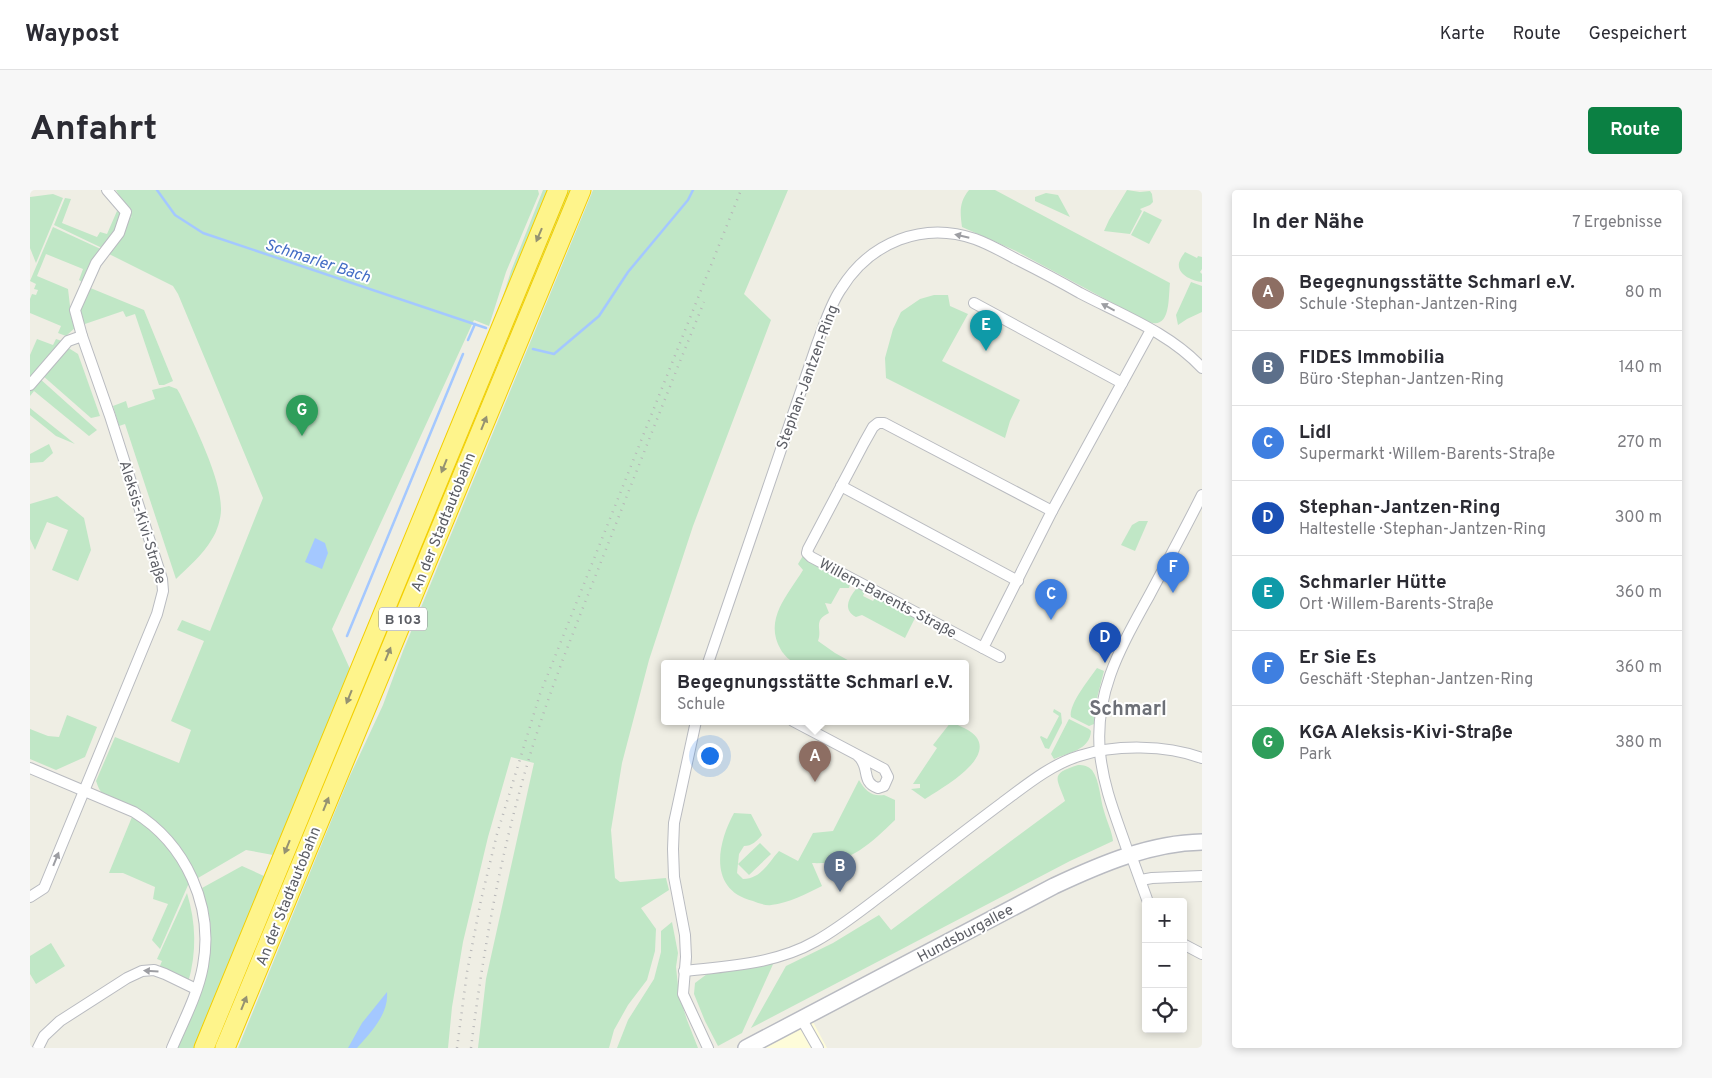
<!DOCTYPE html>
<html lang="de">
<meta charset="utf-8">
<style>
:root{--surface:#fff;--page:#f7f7f7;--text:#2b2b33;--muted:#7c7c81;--line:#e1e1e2;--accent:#0b8043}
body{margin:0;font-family:Overpass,sans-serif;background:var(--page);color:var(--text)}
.controls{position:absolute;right:15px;bottom:15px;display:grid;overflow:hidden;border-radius:5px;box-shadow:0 2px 8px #0003}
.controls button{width:45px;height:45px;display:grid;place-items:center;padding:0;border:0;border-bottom:1px solid var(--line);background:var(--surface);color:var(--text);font:25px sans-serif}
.you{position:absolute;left:679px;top:565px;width:18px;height:18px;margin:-12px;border:4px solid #fff;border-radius:50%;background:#1a73e8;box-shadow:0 0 0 8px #1a73e833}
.badge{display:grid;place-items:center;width:32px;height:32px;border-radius:50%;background:var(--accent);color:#fff;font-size:16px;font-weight:700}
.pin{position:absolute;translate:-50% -41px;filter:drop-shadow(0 1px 2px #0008)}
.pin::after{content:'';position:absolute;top:26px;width:18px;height:15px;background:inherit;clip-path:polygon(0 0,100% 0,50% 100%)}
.popup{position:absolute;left:631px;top:470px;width:308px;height:65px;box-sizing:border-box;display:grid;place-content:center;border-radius:5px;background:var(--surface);filter:drop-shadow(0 1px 4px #0005);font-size:16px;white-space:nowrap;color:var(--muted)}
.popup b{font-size:19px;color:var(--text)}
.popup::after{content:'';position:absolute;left:50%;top:100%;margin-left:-10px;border:10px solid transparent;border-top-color:var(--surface)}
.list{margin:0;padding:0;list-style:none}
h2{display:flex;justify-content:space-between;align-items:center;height:65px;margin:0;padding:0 20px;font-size:21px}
h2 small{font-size:16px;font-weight:400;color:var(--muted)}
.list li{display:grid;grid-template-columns:32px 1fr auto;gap:15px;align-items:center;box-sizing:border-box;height:75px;padding:0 20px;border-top:1px solid var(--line)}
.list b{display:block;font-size:19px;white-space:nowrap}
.list p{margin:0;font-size:16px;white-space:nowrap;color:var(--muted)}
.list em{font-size:16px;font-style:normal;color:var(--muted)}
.icon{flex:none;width:28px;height:28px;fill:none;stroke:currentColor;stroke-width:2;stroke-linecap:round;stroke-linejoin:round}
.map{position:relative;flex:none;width:1172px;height:858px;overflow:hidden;border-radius:5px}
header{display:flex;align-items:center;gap:30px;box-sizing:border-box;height:70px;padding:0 25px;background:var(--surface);border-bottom:1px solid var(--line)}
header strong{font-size:24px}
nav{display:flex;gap:28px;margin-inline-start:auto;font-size:18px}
.intro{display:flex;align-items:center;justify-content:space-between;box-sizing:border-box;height:120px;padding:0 30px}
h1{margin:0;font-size:35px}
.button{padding:12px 22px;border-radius:5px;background:var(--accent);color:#fff;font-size:18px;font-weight:700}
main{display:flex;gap:30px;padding:0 30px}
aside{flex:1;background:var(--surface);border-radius:5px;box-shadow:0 2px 8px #0003}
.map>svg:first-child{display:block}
.commercial{fill:#fefcd9}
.green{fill:#c0e7c6}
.water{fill:#a4c8ff}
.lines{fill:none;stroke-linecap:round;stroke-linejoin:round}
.stream{stroke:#a4c8ff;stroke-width:2.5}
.street-casing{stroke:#b9bbc0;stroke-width:12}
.secondary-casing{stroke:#b9bbc2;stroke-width:18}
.highway-casing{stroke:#f3cf00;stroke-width:21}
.street{stroke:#fff;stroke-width:10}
.secondary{stroke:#fff;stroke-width:15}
.highway{stroke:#fef48b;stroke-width:19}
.rail{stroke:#b7b7b8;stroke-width:2.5;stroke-dasharray:1 6;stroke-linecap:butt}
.oneway{fill:#959272}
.oneway2{fill:#9d9ea3}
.labels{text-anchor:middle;stroke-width:4;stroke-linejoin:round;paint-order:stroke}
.shield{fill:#fff;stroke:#8d8e93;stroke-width:1}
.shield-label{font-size:14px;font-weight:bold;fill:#5c5e65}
.street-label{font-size:15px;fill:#5c5e65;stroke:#fff}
.water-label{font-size:16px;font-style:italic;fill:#436dc5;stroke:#fff}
.district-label{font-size:20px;font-weight:bold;fill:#6d7077;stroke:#fff}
</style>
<header>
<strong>Waypost</strong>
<nav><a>Karte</a><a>Route</a><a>Gespeichert</a></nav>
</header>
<div class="intro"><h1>Anfahrt</h1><a class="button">Route</a></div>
<main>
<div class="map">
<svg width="1172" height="858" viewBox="0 0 1172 858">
<rect width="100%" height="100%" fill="#efeee4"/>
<polygon class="commercial" points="782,830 797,858 728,858"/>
<g class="green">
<path d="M86 0H508L509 4 476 82 459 136 444 130 302 439 320 479 465 131 481 81 513 0H518L484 82 468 133 167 858H147C162 823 182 783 181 744 181 729 176 713 172 698L212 676 234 686 243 665 216 660 168 688C156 668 143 647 125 632 110 620 90 615 74 604 69 601 68 596 66 591L85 547 149 573 161 540 141 531 174 451 147 440 152 430 180 441 233 308 148 104 143 96 71 60 63 69 56 90 52 92 49 90 53 79 16 64 7 86 38 99 40 116 47 136 36 146 28 143 31 136 0 123V109L2 104 6 105 8 100 4 99 6 94 0 91 23 37 75 61 89 43 96 22 102 28Z"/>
<polygon points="536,0 542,0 187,858 181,858"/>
<polygon points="563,0 758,0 714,104 741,130 663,336 619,470 592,573 581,640 585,688 590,692 636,688 639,700 611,718 626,739 625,761 617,790 598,815 584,840 579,858 448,858 456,789 504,573 481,567 458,647 433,752 422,817 418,858 208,858 318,590 353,515 373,461"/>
<path d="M939 0H965L1140 93C1138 110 1141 142 1116 131L986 61 932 37C930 22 929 12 939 0Z"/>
<polygon points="1097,0 1110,2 1120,1 1122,4 1123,12 1120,15 1110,19 1112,21 1100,44 1074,41 1079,30"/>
<polygon points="1016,3 1028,5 1040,27 1005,11 1005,7"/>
<polygon points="23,4 33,8 6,73 0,58 0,7"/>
<polygon points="35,8 41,9 32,33 67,47 70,42 77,44 87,21 93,23 86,43 72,58 24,35"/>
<polygon points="1114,21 1132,30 1119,54 1101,45"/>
<path d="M1155 62 1167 68 1168 66 1172 67V79L1170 82 1172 84V92C1163 91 1147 85 1149 73 1150 69 1153 65 1155 62Z"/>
<polygon points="1161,92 1172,96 1172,122 1157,129 1148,135 1146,125"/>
<polygon points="58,97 114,120 143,191 134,195 129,195 105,124 96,127 93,121 52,135 49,118"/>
<polygon points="904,105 918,105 920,116 938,124 912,171 990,210 980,231 975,248 856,188 855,168 863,139 871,122 890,109"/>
<polygon points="7,149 23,155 26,149 32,151 0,188 0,165"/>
<polygon points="37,157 48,164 70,226 61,228 12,185"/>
<polygon points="9,188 67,240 59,246 4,201 0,206 0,199"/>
<path d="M139 196 147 199 150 204C163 233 192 289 191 320 191 328 187 342 182 349 173 365 158 377 146 389L95 234 89 236 83 216 96 211 98 218 125 209 122 200Z"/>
<polygon points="0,218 45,254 26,246 0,225"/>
<polygon points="19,254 23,263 13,272 0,273 0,264"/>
<polygon points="27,306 54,328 61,360 48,391 22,380 38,340 17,332 5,360 0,349 0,314"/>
<polygon points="1109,331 1118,331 1105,361 1091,355 1102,335"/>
<path d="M774 364 818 388 820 394 819 398H810L801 414 795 413 799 423C782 431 793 439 788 451L805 463 823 473C811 473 775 476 765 473 760 471 754 465 751 460 733 429 758 405 773 380L768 374Z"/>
<path d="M826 399H836L833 406 843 411 847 405 886 426 875 448 832 425 826 427C813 420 818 409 826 399Z"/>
<path d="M1067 478 1074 481 1067 508 1064 534 1059 536 1041 527C1038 515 1060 488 1067 478Z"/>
<polygon points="1024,519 1031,523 1032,533 1019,559 1015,558 1010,547 1011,546 1017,549 1029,526 1023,522"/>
<polygon points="37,525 67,537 55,567 26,580 0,569 0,539 18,546 29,547"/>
<path d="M1039 529 1059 539 1061 541C1060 560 1038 563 1024 569L1021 564Z"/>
<path d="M921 532C929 536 942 540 947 548 962 571 910 599 895 609L881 599 890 598V594H883L907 558 903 555Z"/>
<path d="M1048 575C1054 575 1058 576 1062 580 1070 591 1070 609 1074 621 1077 632 1082 641 1083 651L1040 671 721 838 756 776 803 753 849 725 861 740 1035 611C1027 588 1019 584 1048 575Z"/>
<path d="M829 590C835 600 841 607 854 605L865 610V630C840 654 819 675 782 673L792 696C776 704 759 713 741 715 736 716 728 713 723 711 678 700 687 654 704 623L721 624 732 645C727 651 722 656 714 656L709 664 707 683 713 689C731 689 738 673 749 661L768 671 783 643 803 641Z"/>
<polygon points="104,622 116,629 162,686 130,759 122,750 138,714 123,709 125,697 93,683 79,683"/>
<polygon points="730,653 741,664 719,685 708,674"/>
<path d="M157 703C166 733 167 762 158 793L129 778 132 771 127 769Z"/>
<polygon points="642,732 648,763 646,777 649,805 657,830 668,858 587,858 598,830 624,789 631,762 631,741"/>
<polygon points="21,753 35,776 6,794 0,784 0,766"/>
<polygon points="744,772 712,843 688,856 675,831 664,804 665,793 677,784"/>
</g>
<g class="water">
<polygon points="285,348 295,353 298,363 292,379 275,372"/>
<path d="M357 802C359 824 341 842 327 858H318L332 833Z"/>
</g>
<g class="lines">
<g class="stream">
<polyline points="127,0 145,25 173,43 456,138"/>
<polyline points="438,150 445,134"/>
<polyline points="503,159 524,164 569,126 598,82 658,10 663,0"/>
<polyline points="317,446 433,164"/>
</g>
<g class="street-casing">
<g id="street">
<polyline points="944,113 1092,193"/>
<polyline points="52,146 45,120 66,73 89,43 96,22 77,0"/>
<polyline points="0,195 38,151 52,146 80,226 132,389 133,401 127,424 14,698 0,707"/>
<polyline points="811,296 988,391"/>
<polyline points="953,458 781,367 777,363 778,359 834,253 843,237 848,233 854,233 1022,321"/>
<polyline points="970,467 953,458 1022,321 1121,140"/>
<path d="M678 473 787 154C794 136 800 115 811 99 840 52 893 31 945 49 959 54 973 62 986 69 1008 80 1029 91 1050 103 1092 125 1140 143 1172 178"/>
<polyline points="666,531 644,633 643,659 644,687 655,745 656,767 653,804 678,858"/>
<path d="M763 531 854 579 858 587 854 596 848 598C830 592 841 577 828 566"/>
<path d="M0 578 104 622C156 654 184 716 173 776 168 804 153 832 142 858"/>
<path d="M1099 665C1087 629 1074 601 1070 563 1064 502 1091 457 1119 406 1137 372 1155 339 1172 305"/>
<polyline points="1101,665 1118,712"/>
<polyline points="1111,690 1122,688 1172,686"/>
<polyline points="1153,754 1172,764"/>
<path d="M654 781C699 776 746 774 786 751 811 737 834 718 857 701 895 672 933 642 972 613 995 596 1020 575 1049 566 1086 554 1136 555 1172 568"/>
<polyline points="771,828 788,858"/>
<polyline points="8,858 14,846 30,831 97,788 112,781 124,780 135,784 166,799"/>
</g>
</g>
<g class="secondary-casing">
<path id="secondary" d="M716 858 1024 696C1071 674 1120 653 1172 652"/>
</g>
<g class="highway-casing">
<g id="highway">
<polyline points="174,858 528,0"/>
<polyline points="195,858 551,0"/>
</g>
</g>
<use href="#street" class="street"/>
<use href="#secondary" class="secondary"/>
<use href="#highway" class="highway"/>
<g class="rail">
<polyline points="427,858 437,782 451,710 467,644 510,504 711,0"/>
<path d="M441 858C453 761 470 666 498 572 518 504 545 438 571 372 605 285 639 198 674 112"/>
</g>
</g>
<defs><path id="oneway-solid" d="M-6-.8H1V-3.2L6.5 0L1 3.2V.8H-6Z" transform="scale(1.25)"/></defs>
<g class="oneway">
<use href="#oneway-solid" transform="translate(509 45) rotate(113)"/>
<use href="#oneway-solid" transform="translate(454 233) rotate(-68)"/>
<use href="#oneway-solid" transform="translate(414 276) rotate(112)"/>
<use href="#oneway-solid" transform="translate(358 464) rotate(-68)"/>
<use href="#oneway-solid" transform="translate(319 507) rotate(112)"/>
<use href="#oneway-solid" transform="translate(296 614) rotate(-68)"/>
<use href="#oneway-solid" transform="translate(257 657) rotate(112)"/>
<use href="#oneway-solid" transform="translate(214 813) rotate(-68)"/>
</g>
<g class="oneway2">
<use href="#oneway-solid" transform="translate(932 46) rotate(-167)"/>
<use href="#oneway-solid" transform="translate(1078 117) rotate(-152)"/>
<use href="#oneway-solid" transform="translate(26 669) rotate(-68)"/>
<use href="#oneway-solid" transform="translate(121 781) rotate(-176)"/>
</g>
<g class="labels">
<rect class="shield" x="349" y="417.5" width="48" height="23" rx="4"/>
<g class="shield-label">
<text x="373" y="434">B 103</text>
</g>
<g class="street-label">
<text transform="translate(777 187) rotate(-70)" y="5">Stephan-Jantzen-Ring</text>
<text transform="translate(113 332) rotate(73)" y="5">Aleksis-Kivi-Straße</text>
<text transform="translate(413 332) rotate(-68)" y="5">An der Stadtautobahn</text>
<text transform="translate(858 408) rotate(28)" y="5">Willem-Barents-Straße</text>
<text transform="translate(258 706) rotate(-68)" y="5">An der Stadtautobahn</text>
<text transform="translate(935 743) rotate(-28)" y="5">Hundsburgallee</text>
</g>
<g class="water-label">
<text transform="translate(288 70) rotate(18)" y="6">Schmarler Bach</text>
</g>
<g class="district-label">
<text x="1098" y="525">Schmarl</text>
</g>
</g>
</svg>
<div class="controls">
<button>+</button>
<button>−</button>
<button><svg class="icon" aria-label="locate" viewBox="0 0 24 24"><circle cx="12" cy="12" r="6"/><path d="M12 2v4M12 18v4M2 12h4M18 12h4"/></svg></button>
</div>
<div class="you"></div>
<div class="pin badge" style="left:785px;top:592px;background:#8d6e63">A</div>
<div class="popup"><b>Begegnungsstätte Schmarl e.V.</b>Schule</div>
<div class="pin badge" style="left:810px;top:702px;background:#5c6f8a">B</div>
<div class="pin badge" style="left:1021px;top:430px;background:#3f7fe0">C</div>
<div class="pin badge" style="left:1075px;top:473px;background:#1a4fb4">D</div>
<div class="pin badge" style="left:956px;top:161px;background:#0f9aa8">E</div>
<div class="pin badge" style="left:1143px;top:403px;background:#3f7fe0">F</div>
<div class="pin badge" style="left:272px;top:246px;background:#2e9e5b">G</div>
</div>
<aside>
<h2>In der Nähe<small>7 Ergebnisse</small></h2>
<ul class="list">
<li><span class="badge" style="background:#8d6e63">A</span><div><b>Begegnungsstätte Schmarl e.V.</b><p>Schule · Stephan-Jantzen-Ring</p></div><em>80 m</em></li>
<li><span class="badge" style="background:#5c6f8a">B</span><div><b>FIDES Immobilia</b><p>Büro · Stephan-Jantzen-Ring</p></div><em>140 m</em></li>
<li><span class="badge" style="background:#3f7fe0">C</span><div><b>Lidl</b><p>Supermarkt · Willem-Barents-Straße</p></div><em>270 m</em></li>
<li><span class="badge" style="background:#1a4fb4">D</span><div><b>Stephan-Jantzen-Ring</b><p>Haltestelle · Stephan-Jantzen-Ring</p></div><em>300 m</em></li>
<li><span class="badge" style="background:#0f9aa8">E</span><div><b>Schmarler Hütte</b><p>Ort · Willem-Barents-Straße</p></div><em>360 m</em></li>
<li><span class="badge" style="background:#3f7fe0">F</span><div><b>Er Sie Es</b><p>Geschäft · Stephan-Jantzen-Ring</p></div><em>360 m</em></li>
<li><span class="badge" style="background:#2e9e5b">G</span><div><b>KGA Aleksis-Kivi-Straße</b><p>Park</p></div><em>380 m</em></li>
</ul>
</aside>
</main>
